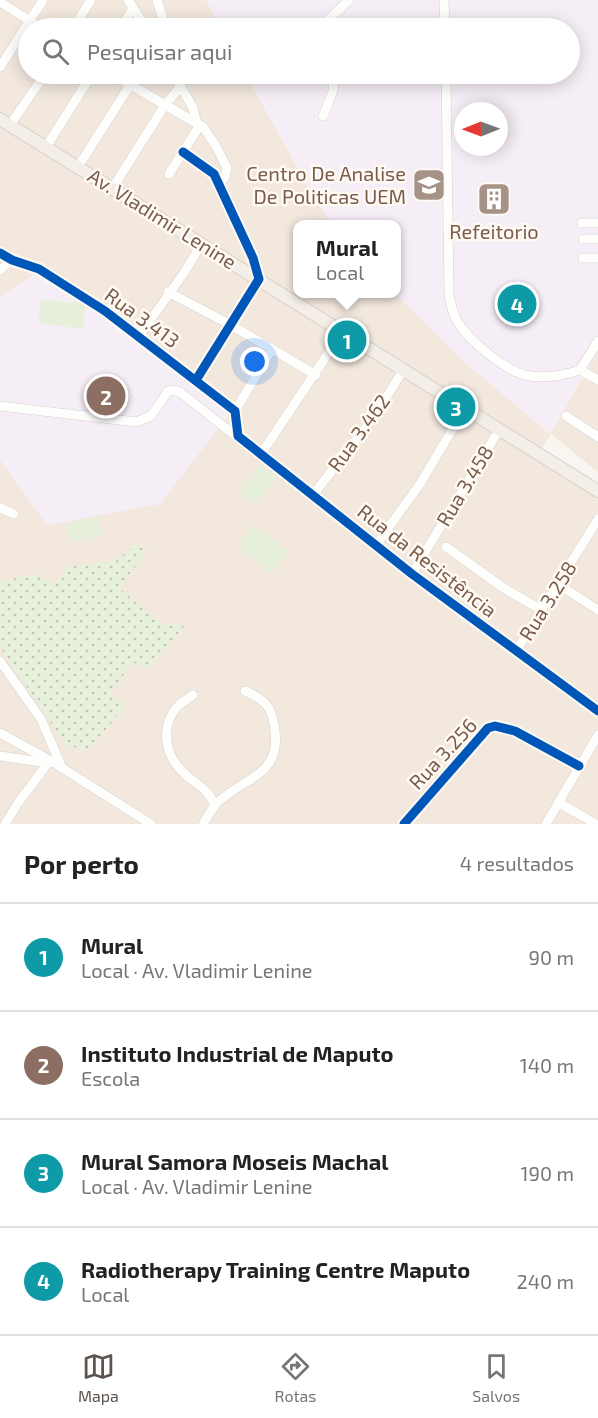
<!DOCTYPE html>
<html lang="pt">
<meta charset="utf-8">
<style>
:root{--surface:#fff;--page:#f6f6f6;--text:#222;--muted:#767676;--line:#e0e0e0;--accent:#5d544f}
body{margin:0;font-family:"Exo 2",sans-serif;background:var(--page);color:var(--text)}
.compass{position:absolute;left:454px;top:102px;width:54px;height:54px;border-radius:50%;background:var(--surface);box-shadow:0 3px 15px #0003;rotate:269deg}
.you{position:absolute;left:255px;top:362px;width:21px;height:21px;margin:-15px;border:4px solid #fff;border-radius:50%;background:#1a73e8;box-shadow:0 0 0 9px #1a73e833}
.badge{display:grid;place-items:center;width:39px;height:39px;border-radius:50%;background:var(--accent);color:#fff;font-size:20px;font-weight:700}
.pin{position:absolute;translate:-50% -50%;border:3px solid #fff;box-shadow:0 2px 6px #0006}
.popup{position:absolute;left:293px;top:220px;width:108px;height:78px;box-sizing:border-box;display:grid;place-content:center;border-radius:12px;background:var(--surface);filter:drop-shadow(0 2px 4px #0005);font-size:20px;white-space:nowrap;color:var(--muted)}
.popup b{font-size:22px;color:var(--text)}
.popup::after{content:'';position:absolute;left:50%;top:100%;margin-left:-12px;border:12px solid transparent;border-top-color:var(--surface)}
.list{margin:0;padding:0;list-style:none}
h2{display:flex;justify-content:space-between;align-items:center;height:78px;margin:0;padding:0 24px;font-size:26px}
h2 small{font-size:20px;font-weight:400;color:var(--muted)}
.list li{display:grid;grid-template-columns:39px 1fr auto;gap:18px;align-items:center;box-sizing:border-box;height:108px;padding:0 24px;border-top:2px solid var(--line)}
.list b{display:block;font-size:22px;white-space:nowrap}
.list p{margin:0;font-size:20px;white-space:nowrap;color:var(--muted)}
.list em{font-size:20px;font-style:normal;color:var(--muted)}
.icon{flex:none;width:33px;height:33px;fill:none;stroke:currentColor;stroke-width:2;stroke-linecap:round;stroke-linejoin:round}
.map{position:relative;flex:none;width:598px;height:824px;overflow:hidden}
.search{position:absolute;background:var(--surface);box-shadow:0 3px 15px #0003;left:18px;right:18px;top:18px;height:66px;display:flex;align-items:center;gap:15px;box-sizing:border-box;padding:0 21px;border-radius:33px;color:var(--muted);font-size:22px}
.sheet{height:510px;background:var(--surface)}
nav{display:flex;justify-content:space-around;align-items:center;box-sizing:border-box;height:84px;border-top:2px solid var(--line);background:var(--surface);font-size:16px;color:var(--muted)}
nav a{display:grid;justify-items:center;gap:3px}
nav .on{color:var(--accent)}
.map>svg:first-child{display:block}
.residential{fill:#f2e8de}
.education{fill:#f6eef6;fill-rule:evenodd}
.grass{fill:url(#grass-dots)}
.pitch{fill:#e7f0db}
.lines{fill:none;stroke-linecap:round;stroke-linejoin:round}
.minor-casing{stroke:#d7d1cb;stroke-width:10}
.major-casing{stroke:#dad1cc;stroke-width:14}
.minor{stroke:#fefefd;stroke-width:9}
.major{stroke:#f3eee8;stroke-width:12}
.cycleway-casing{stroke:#fffaf3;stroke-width:13}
.cycleway{stroke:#0057b8;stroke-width:9}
.labels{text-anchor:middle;stroke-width:5;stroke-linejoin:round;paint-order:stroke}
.poi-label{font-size:20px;fill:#7a5c4d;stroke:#fffaf3;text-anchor:end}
.street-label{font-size:20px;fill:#7a5c4d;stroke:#fffaf3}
</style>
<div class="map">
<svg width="598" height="824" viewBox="0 0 598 824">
<defs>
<pattern id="grass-dots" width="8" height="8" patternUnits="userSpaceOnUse" patternTransform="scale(1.5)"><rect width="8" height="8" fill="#e7f0db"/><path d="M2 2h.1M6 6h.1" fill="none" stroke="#c0c6b4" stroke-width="1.8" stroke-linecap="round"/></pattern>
</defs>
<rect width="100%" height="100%" fill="#f9f5f0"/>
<polygon class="residential" points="0,0 206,0 222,28 28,28 28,74 246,74 310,191 332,224 298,224 298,294 396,294 460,358 550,434 598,351 598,472 551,434 537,457 598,495 598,824 0,824"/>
<g class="education">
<path d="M206 0H598V351L550 434 460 358 396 294 397 224H332L310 191 246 74H570V28H222ZM463 111H499V147H463Z"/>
<polygon points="39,271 102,310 232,411 160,504 47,525 0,460 0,297"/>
</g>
<polygon class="grass" points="136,544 147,551 119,588 162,624 186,624 147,670 133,662 110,693 126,706 89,749 66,746 0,647 0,582 33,574 57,583 68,566 116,561"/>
<g class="pitch">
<polygon points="41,299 85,304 83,329 38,323"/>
<polygon points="261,464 277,477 255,504 239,491"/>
<polygon points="99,517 102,536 69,542 66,523"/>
<polygon points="254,524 289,552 271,573 238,546"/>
</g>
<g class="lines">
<g class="minor-casing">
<g id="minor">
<polyline points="128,0 146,28"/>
<polyline points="157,0 166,28"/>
<polyline points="444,0 445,28"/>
<polyline points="0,2 41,28"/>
<polyline points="73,28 91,0"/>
<polyline points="121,28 133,8"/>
<polyline points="320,28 349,0"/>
<polyline points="0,67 43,0"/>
<polyline points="112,74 203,127 216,146 227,168 225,177 219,183"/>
<polyline points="174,74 193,108 197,124"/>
<path d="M446 74 449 294C451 305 453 315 459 324 470 341 505 370 525 375 543 379 562 376 580 370L598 380"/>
<polyline points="128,84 135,74"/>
<polyline points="323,116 333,91 334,74"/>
<polyline points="10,125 45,74"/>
<polyline points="46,147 92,74"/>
<polyline points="183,152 214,174 253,258 259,279 196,380"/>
<polyline points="78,167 130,85"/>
<polyline points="169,174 200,125"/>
<polyline points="112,189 165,105 181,86"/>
<polyline points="582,223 598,223"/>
<polyline points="583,239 598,239"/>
<polyline points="0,253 12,260 39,269 105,311 235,411 238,436"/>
<polyline points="583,258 598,258"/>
<polyline points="0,270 12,260"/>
<polyline points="168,292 231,325 316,375"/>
<polyline points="139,336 184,273 202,243"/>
<polyline points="580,370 598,341"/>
<polyline points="0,406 136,422 151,416 168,391 174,390 181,393 412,574 598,711"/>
<polyline points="235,411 272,349"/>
<polyline points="566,416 598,437"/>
<polyline points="261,454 343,331"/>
<polyline points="313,495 377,413 403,370"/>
<polyline points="0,508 14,514"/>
<polyline points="376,545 420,484 461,415"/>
<polyline points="446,547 505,589 542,610"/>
<polyline points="412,574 499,430"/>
<polyline points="558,584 598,610"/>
<polyline points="516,651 598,519"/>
<polyline points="0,661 41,719 62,768"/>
<path d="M193 695C188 699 182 702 178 706 161 724 164 752 180 769 194 785 205 784 215 805"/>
<polyline points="0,733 51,761 151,824"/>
<polyline points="0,756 48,763"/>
<polyline points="559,803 596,824"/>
<polyline points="5,824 18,803 48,763"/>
<path d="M203 824C207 818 211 810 216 804 245 775 284 777 274 724 271 705 262 698 245 691"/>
<polyline points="404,824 488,728 495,726 515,731 579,766"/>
<polyline points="546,824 598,735"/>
</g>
</g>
<g class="major-casing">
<polyline id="major" points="0,119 598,491"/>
</g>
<use href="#minor" class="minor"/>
<use href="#major" class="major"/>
<g class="cycleway-casing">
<g id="cycleway">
<polyline points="183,152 214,174 253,258 259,279 196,380"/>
<polyline points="0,253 12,260 39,269 105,311 235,411 238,436 412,574 598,711"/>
<polyline points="404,824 488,728 495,726 515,731 579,766"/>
</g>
</g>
<use href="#cycleway" class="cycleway"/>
</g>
<defs>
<g id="university-square" transform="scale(1.725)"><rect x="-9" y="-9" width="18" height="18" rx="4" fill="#a69286" stroke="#fffaf3"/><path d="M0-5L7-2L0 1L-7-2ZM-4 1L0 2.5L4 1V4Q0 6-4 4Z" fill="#fff"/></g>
<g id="building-square" transform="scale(1.725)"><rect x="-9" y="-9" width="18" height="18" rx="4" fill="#a69286" stroke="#fffaf3"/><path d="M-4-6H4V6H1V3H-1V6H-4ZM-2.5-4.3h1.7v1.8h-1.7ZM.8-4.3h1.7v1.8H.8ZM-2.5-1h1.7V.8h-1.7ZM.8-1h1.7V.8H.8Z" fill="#fff"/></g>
</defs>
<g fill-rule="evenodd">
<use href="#university-square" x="429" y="185"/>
<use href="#building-square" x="494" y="199"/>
</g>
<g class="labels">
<g class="poi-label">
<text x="406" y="181">Centro De Analise<tspan x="406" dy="23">De Politicas UEM</tspan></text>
<text x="494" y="239" text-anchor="middle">Refeitorio</text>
</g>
<g class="street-label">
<text transform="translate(162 219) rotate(32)" y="7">Av. Vladimir Lenine</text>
<text transform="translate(142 318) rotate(36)" y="7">Rua 3.413</text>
<text transform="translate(359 433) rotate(-54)" y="7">Rua 3.462</text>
<text transform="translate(465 486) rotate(-59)" y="7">Rua 3.458</text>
<text transform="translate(427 561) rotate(38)" y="7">Rua da Resistência</text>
<text transform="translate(548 601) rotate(-58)" y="7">Rua 3.258</text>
<text transform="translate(443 754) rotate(-47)" y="7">Rua 3.256</text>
</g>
</g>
</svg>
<svg class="compass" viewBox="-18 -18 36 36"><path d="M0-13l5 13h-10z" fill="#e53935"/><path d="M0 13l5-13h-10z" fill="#767676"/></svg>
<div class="you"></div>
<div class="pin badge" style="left:347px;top:340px;background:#0f9aa8">1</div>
<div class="popup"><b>Mural</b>Local</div>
<div class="pin badge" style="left:106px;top:396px;background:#8d6e63">2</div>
<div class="pin badge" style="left:456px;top:407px;background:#0f9aa8">3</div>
<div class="pin badge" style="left:517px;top:304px;background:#0f9aa8">4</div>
<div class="search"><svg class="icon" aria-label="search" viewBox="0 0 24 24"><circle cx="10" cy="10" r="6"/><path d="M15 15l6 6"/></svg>Pesquisar aqui</div>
</div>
<section class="sheet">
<h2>Por perto<small>4 resultados</small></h2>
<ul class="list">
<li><span class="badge" style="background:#0f9aa8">1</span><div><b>Mural</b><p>Local · Av. Vladimir Lenine</p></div><em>90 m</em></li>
<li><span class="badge" style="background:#8d6e63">2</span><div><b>Instituto Industrial de Maputo</b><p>Escola</p></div><em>140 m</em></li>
<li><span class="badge" style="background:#0f9aa8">3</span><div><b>Mural Samora Moseis Machal</b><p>Local · Av. Vladimir Lenine</p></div><em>190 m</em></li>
<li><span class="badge" style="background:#0f9aa8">4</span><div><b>Radiotherapy Training Centre Maputo</b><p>Local</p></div><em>240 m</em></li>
</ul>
</section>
<nav>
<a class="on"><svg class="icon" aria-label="map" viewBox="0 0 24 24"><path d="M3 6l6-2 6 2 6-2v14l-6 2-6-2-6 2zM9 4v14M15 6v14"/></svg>Mapa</a>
<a><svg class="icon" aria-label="directions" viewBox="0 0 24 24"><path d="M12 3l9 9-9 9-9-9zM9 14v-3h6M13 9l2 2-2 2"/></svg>Rotas</a>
<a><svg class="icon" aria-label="saved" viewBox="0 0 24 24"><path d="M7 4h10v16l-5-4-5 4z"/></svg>Salvos</a>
</nav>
